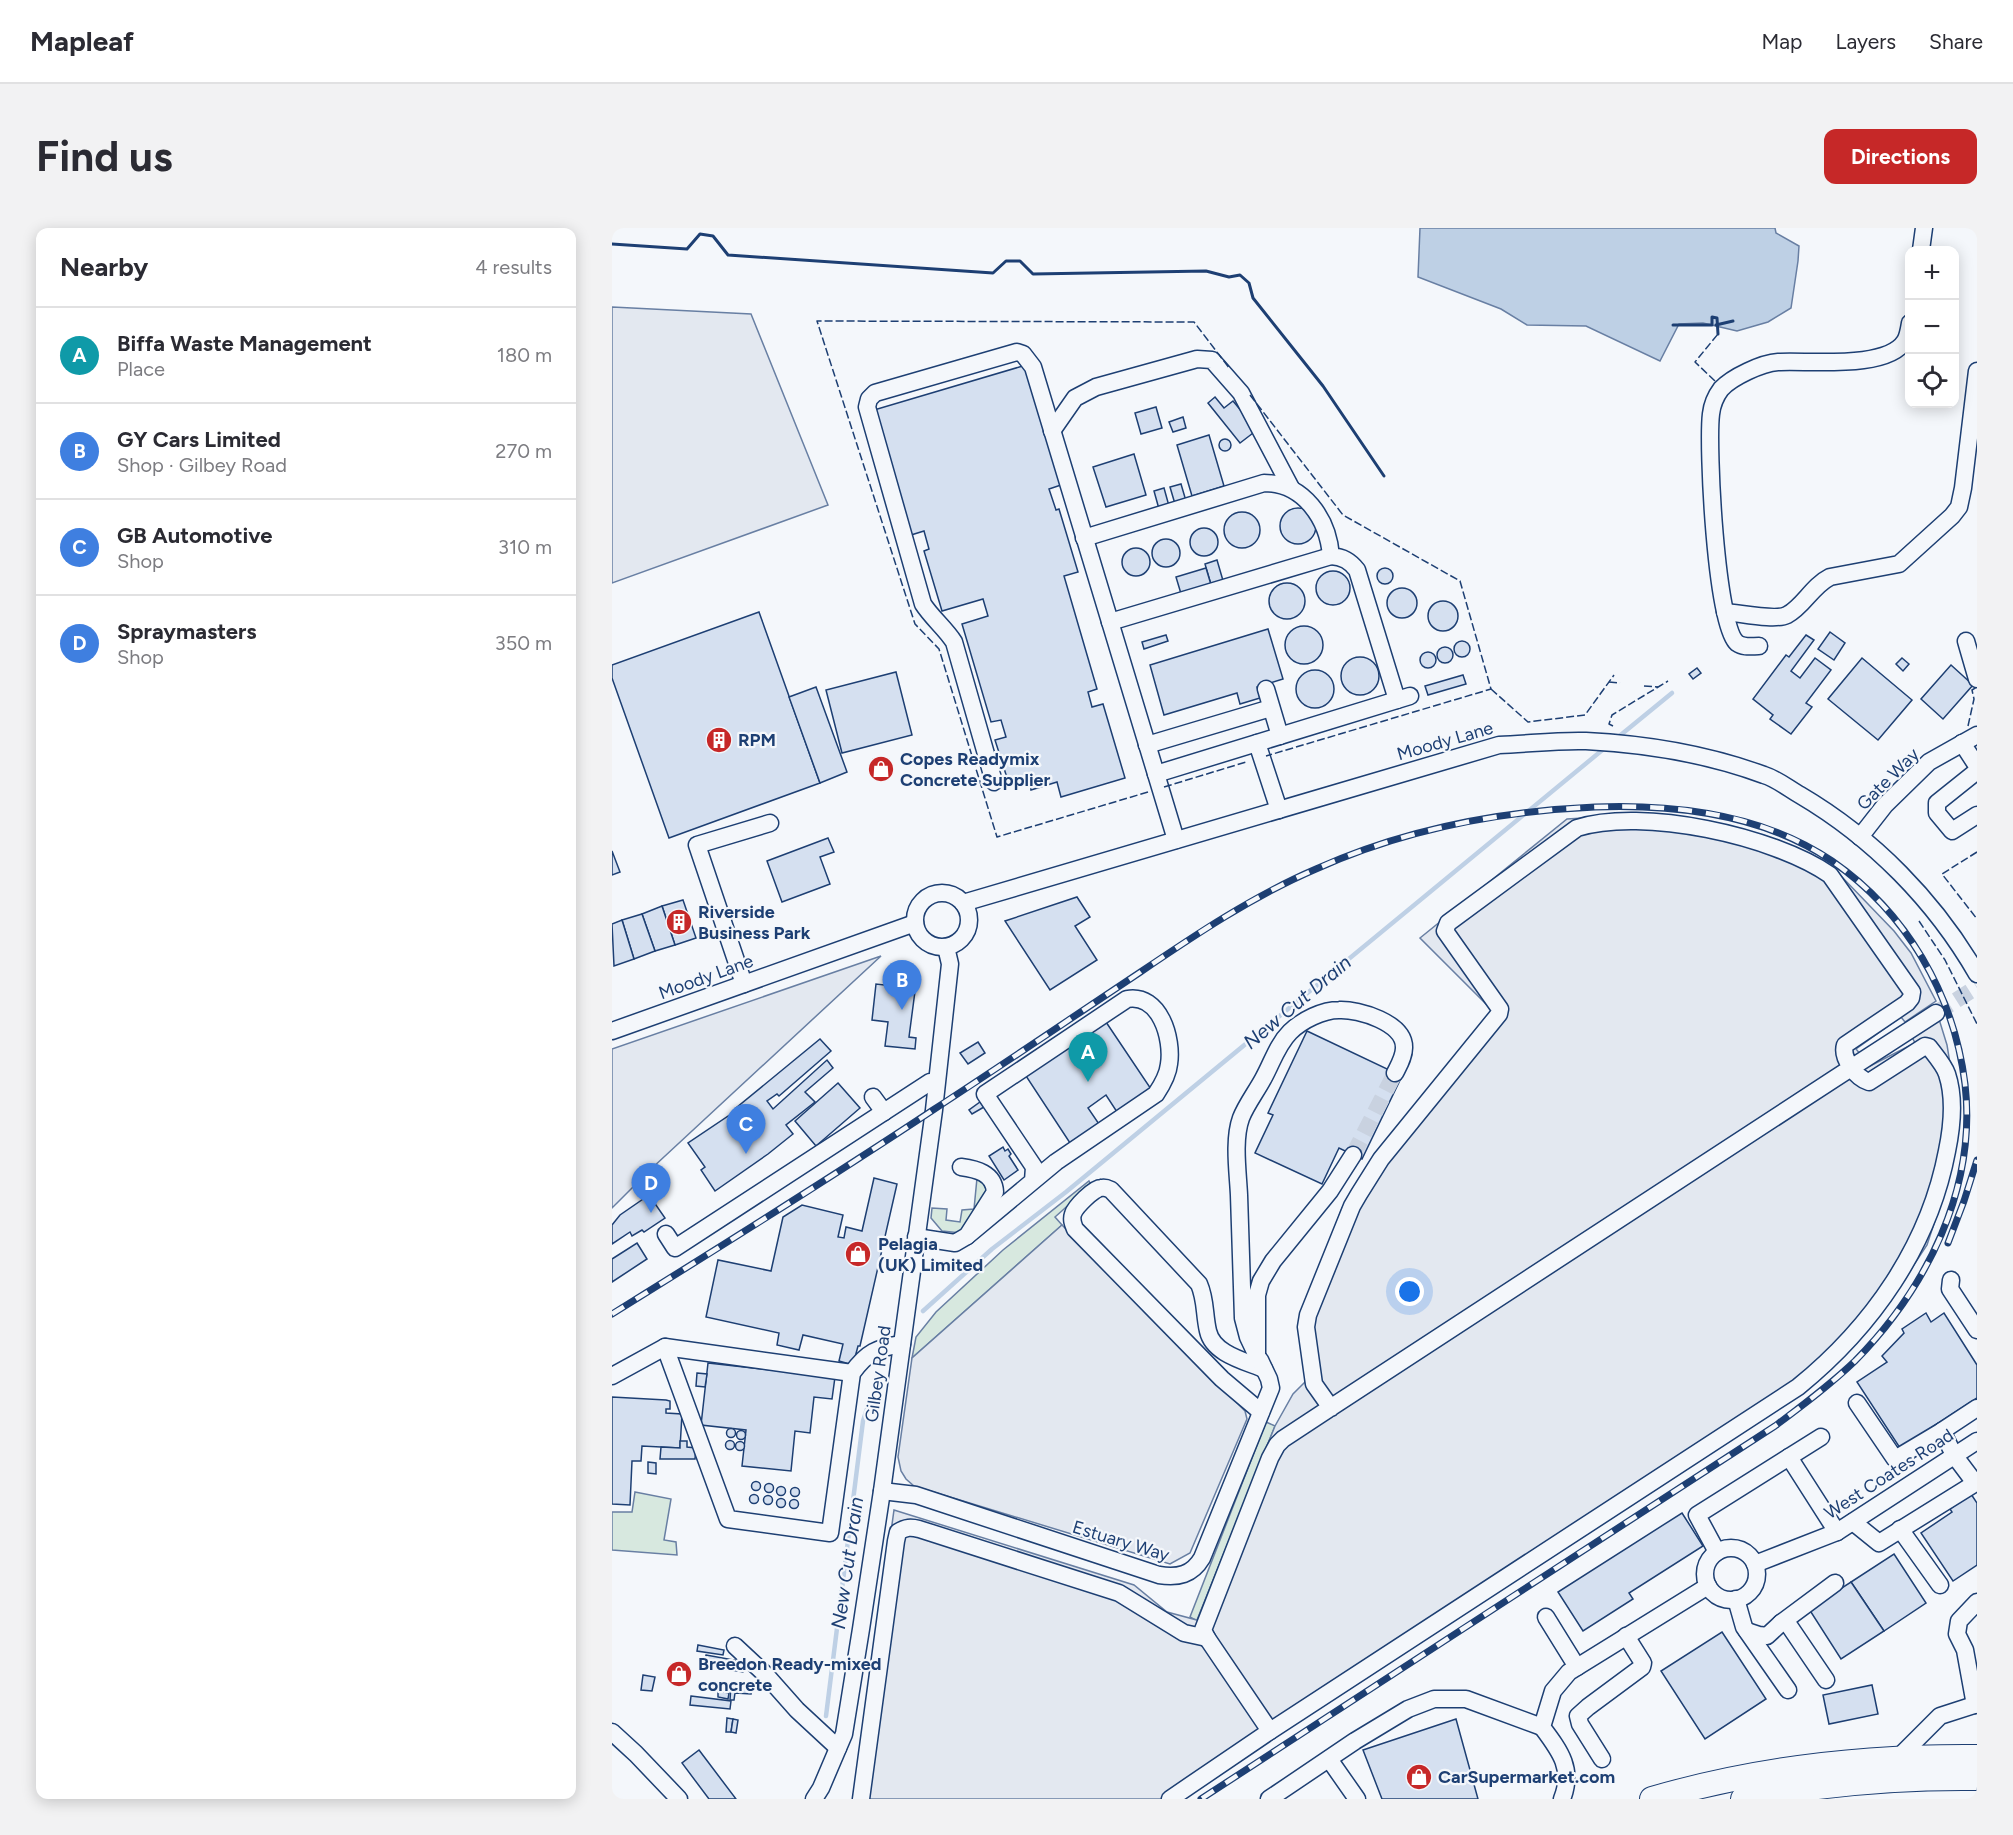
<!DOCTYPE html>
<meta charset="utf-8">
<style>
:root{--surface:#fff;--page:#f2f2f3;--text:#2b2b33;--muted:#7c7c81;--line:#e1e1e2;--accent:#c62828}
body{margin:0;font-family:Figtree,sans-serif;background:var(--page);color:var(--text)}
.controls{position:absolute;right:18px;top:18px;display:grid;overflow:hidden;border-radius:12px;box-shadow:0 3px 15px #0003}
.controls button{width:54px;height:54px;display:grid;place-items:center;padding:0;border:0;border-bottom:2px solid var(--line);background:var(--surface);color:var(--text);font:30px sans-serif}
.you{position:absolute;left:798px;top:1064px;width:21px;height:21px;margin:-15px;border:4px solid #fff;border-radius:50%;background:#1a73e8;box-shadow:0 0 0 9px #1a73e833}
.badge{display:grid;place-items:center;width:39px;height:39px;border-radius:50%;background:var(--accent);color:#fff;font-size:20px;font-weight:700}
.pin{position:absolute;translate:-50% -50px;filter:drop-shadow(0 2px 3px #0008)}
.pin::after{content:'';position:absolute;top:32px;width:21px;height:18px;background:inherit;clip-path:polygon(0 0,100% 0,50% 100%)}
.list{margin:0;padding:0;list-style:none}
h2{display:flex;justify-content:space-between;align-items:center;height:78px;margin:0;padding:0 24px;font-size:26px}
h2 small{font-size:20px;font-weight:400;color:var(--muted)}
.list li{display:grid;grid-template-columns:39px 1fr auto;gap:18px;align-items:center;box-sizing:border-box;height:96px;padding:0 24px;border-top:2px solid var(--line)}
.list b{display:block;font-size:22px;white-space:nowrap}
.list p{margin:0;font-size:20px;white-space:nowrap;color:var(--muted)}
.list em{font-size:20px;font-style:normal;color:var(--muted)}
.icon{flex:none;width:33px;height:33px;fill:none;stroke:currentColor;stroke-width:2;stroke-linecap:round;stroke-linejoin:round}
.map{position:relative;flex:none;width:1365px;height:1571px;overflow:hidden;border-radius:12px}
header{display:flex;align-items:center;gap:36px;box-sizing:border-box;height:84px;padding:0 30px;background:var(--surface);border-bottom:2px solid var(--line)}
header strong{font-size:28px}
nav{display:flex;gap:33px;margin-inline-start:auto;font-size:21px}
.intro{display:flex;align-items:center;justify-content:space-between;box-sizing:border-box;height:144px;padding:0 36px}
h1{margin:0;font-size:42px}
.button{padding:15px 27px;border-radius:12px;background:var(--accent);color:#fff;font-size:21px;font-weight:700}
main{display:flex;gap:36px;padding:0 36px}
aside{flex:1;background:var(--surface);border-radius:12px;box-shadow:0 3px 15px #0003}
.map>svg:first-child{display:block}
.green{fill:#d7e8df;stroke:#687fa3;stroke-width:1.5}
.parking{fill:#e3e8f0;stroke:#687fa3;stroke-width:1.5}
.water{fill:#bed0e5;stroke:#687fa3;stroke-width:1.5}
.lines{fill:none;stroke-linecap:round;stroke-linejoin:round}
.stream{stroke:#bed0e5;stroke-width:4.5}
.building{fill:#d5e0f0;stroke:#1d3f73;stroke-width:1.5}
.minor-tunnel{stroke:#c9d2e0;stroke-width:16;stroke-dasharray:16 8;stroke-linecap:butt}
.minor-casing{stroke:#1d3f73;stroke-width:19}
.highway-casing{stroke:#1d3f73;stroke-width:26}
.minor{stroke:#f4f7fb;stroke-width:16}
.highway{stroke:#f4f7fb;stroke-width:24}
.rail-casing{stroke:#1d3f73;stroke-width:7}
.rail{stroke:#f4f7fb;stroke-width:4.5;stroke-dasharray:14;stroke-linecap:butt}
.fence{stroke:#1d3f73;stroke-width:1.5;stroke-dasharray:8 3;stroke-linecap:butt}
.wall{stroke:#1d3f73;stroke-width:3}
.labels{text-anchor:middle;stroke-width:4.5;stroke-linejoin:round;paint-order:stroke}
.poi-label{font-size:18px;font-weight:bold;fill:#1d3f73;stroke:#f4f7fb;text-anchor:start}
.street-label{font-size:18px;fill:#1d3f73;stroke:#f4f7fb}
.water-label{font-size:20px;font-style:italic;fill:#1d3f73;stroke:#f4f7fb}
</style>
<header>
<strong>Mapleaf</strong>
<nav><a>Map</a><a>Layers</a><a>Share</a></nav>
</header>
<div class="intro"><h1>Find us</h1><a class="button">Directions</a></div>
<main>
<aside>
<h2>Nearby<small>4 results</small></h2>
<ul class="list">
<li><span class="badge" style="background:#0f9aa8">A</span><div><b>Biffa Waste Management</b><p>Place</p></div><em>180 m</em></li>
<li><span class="badge" style="background:#3f7fe0">B</span><div><b>GY Cars Limited</b><p>Shop · Gilbey Road</p></div><em>270 m</em></li>
<li><span class="badge" style="background:#3f7fe0">C</span><div><b>GB Automotive</b><p>Shop</p></div><em>310 m</em></li>
<li><span class="badge" style="background:#3f7fe0">D</span><div><b>Spraymasters</b><p>Shop</p></div><em>350 m</em></li>
</ul>
</aside>
<div class="map">
<svg width="1365" height="1571" viewBox="0 0 1365 1571">
<rect width="100%" height="100%" fill="#f4f7fb"/>
<g class="green">
<polygon points="365,950 372,953 377,964 349,1005 330,1003 319,990 320,980 335,981 334,992 348,994 350,982 362,981"/>
<polygon points="477,953 479,957 443,989 450,997 300,1130 304,1109 324,1084 391,1022"/>
<polygon points="654,1194 663,1198 585,1393 578,1389"/>
<polygon points="23,1264 59,1271 52,1312 64,1314 65,1327 0,1322 0,1284 20,1284"/>
</g>
<g class="parking">
<polygon points="0,79 139,86 216,277 0,355"/>
<polygon points="1005,588 1201,629 1230,649 1282,703 1299,725 1324,773 1293,794 1289,789 1244,821 1258,838 1303,815 1299,807 1327,791 1335,817 1344,873 1343,913 1337,950 1315,1017 1278,1073 1227,1133 568,1571 242,1571 282,1282 522,1357 555,1384 585,1392 663,1198 681,1166 693,1154 691,1083 730,980 764,928 881,783 808,710 955,591"/>
<polygon points="269,728 39,941 0,980 0,821"/>
<polygon points="450,997 633,1183 635,1191 578,1325 558,1336 302,1258 294,1251 289,1243 286,1229 300,1130"/>
</g>
<polygon class="water" points="808,0 1163,0 1164,5 1187,18 1186,33 1179,80 1156,94 1125,103 1091,95 1067,96 1048,133 974,98 915,97 889,81 806,49"/>
<g class="lines">
<g class="stream">
<polyline points="1005,510 1060,465"/>
<polyline points="311,1083 380,1021 454,964 994,519"/>
<polyline points="214,1488 251,1193 255,1181"/>
</g>
</g>
<g class="building">
<polygon points="414,137 449,257 437,261 444,282 447,281 466,344 452,348 485,461 476,464 480,479 491,476 513,550 449,569 445,554 419,562 418,556 409,558 408,553 397,556 383,512 394,509 389,492 379,494 350,396 376,388 371,371 330,383 312,323 317,321 312,303 299,307 262,182"/>
<polygon points="603,169 612,180 621,173 645,202 628,215 596,175"/>
<polygon points="544,179 550,200 529,206 523,185"/>
<polygon points="571,189 574,200 561,204 557,194"/>
<polygon points="597,207 612,258 580,268 565,217"/>
<circle cx="613" cy="217" r="6"/>
<polygon points="522,226 534,267 494,279 481,239"/>
<polygon points="569,256 574,273 563,276 558,259"/>
<polygon points="552,260 557,278 547,281 542,263"/>
<circle cx="686" cy="298" r="18"/>
<circle cx="630" cy="302" r="18"/>
<circle cx="592" cy="314" r="14"/>
<circle cx="554" cy="325" r="14"/>
<circle cx="524" cy="334" r="14"/>
<polygon points="605,332 612,356 600,360 593,336"/>
<polygon points="594,340 600,360 570,369 564,349"/>
<circle cx="773" cy="348" r="8"/>
<circle cx="721" cy="360" r="17"/>
<circle cx="675" cy="373" r="18"/>
<circle cx="790" cy="375" r="15"/>
<circle cx="831" cy="388" r="15"/>
<polygon points="147,384 208,555 57,610 0,450 0,437"/>
<circle cx="692" cy="417" r="19"/>
<polygon points="656,401 671,451 645,459 648,470 628,476 625,465 552,487 538,437"/>
<polygon points="1218,404 1233,415 1222,432 1206,421"/>
<polygon points="554,407 556,413 532,421 530,414"/>
<polygon points="1194,407 1202,412 1179,443 1188,450 1203,430 1219,442 1194,475 1200,479 1179,506 1158,491 1161,487 1141,471 1174,427 1177,429"/>
<circle cx="850" cy="421" r="8"/>
<circle cx="833" cy="427" r="8"/>
<circle cx="816" cy="432" r="8"/>
<circle cx="748" cy="448" r="19"/>
<polygon points="1250,430 1300,472 1266,512 1216,471"/>
<polygon points="1290,430 1297,436 1291,443 1284,436"/>
<polygon points="1339,437 1361,457 1331,491 1309,471"/>
<polygon points="1085,440 1089,445 1081,451 1077,446"/>
<circle cx="703" cy="461" r="19"/>
<polygon points="284,444 300,507 230,525 214,462"/>
<polygon points="851,447 854,456 816,467 813,458"/>
<polygon points="204,459 235,544 208,555 177,469"/>
<polygon points="216,610 222,624 208,629 218,656 170,674 155,633"/>
<polygon points="0,623 8,644 0,647"/>
<polygon points="465,669 478,689 463,698 485,732 438,762 393,693"/>
<polygon points="71,672 84,710 63,717 50,678"/>
<polygon points="50,678 63,717 43,723 30,686"/>
<polygon points="30,686 43,723 22,731 10,692"/>
<polygon points="10,692 22,731 2,738 0,696"/>
<polygon points="283,746 305,748 297,809 304,810 303,821 273,818 276,794 260,792 264,756 281,758"/>
<polygon points="494,794 539,861 505,884 494,867 476,880 487,896 458,915 414,848"/>
<polygon points="695,803 790,848 750,931 727,920 710,956 643,925 661,887 656,885"/>
<polygon points="208,811 219,823 167,868 165,866 155,873 161,881 215,832 221,840 193,864 203,874 174,897 181,906 156,926 103,963 89,942 93,939 76,915 125,882 124,880"/>
<polygon points="366,814 373,825 356,836 348,825"/>
<polygon points="226,855 248,880 204,918 183,893"/>
<polygon points="368,874 372,879 360,886 357,882"/>
<polygon points="391,919 393,923 396,921 399,926 397,928 406,942 392,952 377,928"/>
<polygon points="262,950 285,956 248,1118 246,1118 241,1137 227,1133 231,1116 191,1107 187,1122 165,1117 167,1105 94,1089 106,1032 159,1043 171,989 190,977 231,987 226,1009 232,1010 234,999 250,1003"/>
<polygon points="37,967 53,990 32,1004 30,1002 20,1008 18,1004 0,1016 0,997 8,987"/>
<polygon points="25,1015 35,1031 0,1054 0,1031"/>
<polygon points="1314,1085 1319,1094 1332,1085 1365,1137 1365,1170 1288,1220 1245,1154 1275,1134 1270,1128 1292,1105 1290,1101"/>
<polygon points="96,1135 223,1149 220,1171 202,1169 198,1205 183,1203 179,1243 130,1238 134,1202 89,1197"/>
<polygon points="85,1145 95,1146 93,1159 84,1158"/>
<polygon points="0,1169 54,1172 58,1173 58,1181 54,1181 54,1185 70,1186 68,1220 30,1218 29,1233 20,1233 18,1277 0,1276"/>
<circle cx="119" cy="1205" r="4.5"/>
<circle cx="129" cy="1207" r="4.5"/>
<circle cx="118" cy="1217" r="4.5"/>
<polygon points="68,1213 75,1213 75,1219 84,1220 83,1231 48,1231 49,1219 68,1220"/>
<circle cx="128" cy="1218" r="4.5"/>
<polygon points="36,1234 44,1235 44,1246 36,1245"/>
<circle cx="144" cy="1258" r="4.5"/>
<circle cx="157" cy="1260" r="4.5"/>
<circle cx="169" cy="1263" r="4.5"/>
<circle cx="183" cy="1264" r="4.5"/>
<polygon points="1359,1266 1365,1275 1365,1337 1341,1353 1309,1305 1340,1284 1338,1281"/>
<circle cx="142" cy="1271" r="4.5"/>
<circle cx="156" cy="1272" r="4.5"/>
<circle cx="169" cy="1275" r="4.5"/>
<circle cx="182" cy="1276" r="4.5"/>
<polygon points="1070,1285 1091,1318 1017,1365 1021,1371 971,1403 946,1364"/>
<polygon points="1282,1326 1314,1375 1272,1403 1239,1354"/>
<polygon points="1239,1354 1272,1403 1229,1431 1197,1381"/>
<polygon points="1110,1404 1154,1471 1093,1511 1049,1443"/>
<polygon points="86,1417 112,1422 111,1427 85,1423"/>
<polygon points="94,1427 133,1434 131,1444 106,1440 107,1435 93,1433"/>
<polygon points="31,1447 43,1449 40,1463 29,1462"/>
<polygon points="103,1454 115,1455 115,1461 102,1459"/>
<polygon points="119,1457 139,1459 139,1466 123,1465 122,1472 118,1472"/>
<polygon points="1260,1457 1266,1486 1217,1496 1211,1467"/>
<polygon points="106,1463 117,1465 116,1471 106,1469"/>
<polygon points="79,1468 119,1473 118,1481 78,1477"/>
<polygon points="115,1490 121,1491 119,1504 114,1504"/>
<polygon points="121,1491 126,1492 124,1505 119,1504"/>
<polygon points="844,1491 866,1571 770,1571 751,1522"/>
<polygon points="87,1522 124,1571 97,1571 70,1535"/>
</g>
<g class="lines">
<g class="minor-tunnel">
<polyline points="1324,785 1365,759"/>
<polyline points="741,927 783,845"/>
</g>
<g class="minor-casing">
<g id="minor">
<polyline points="1309,22 1312,0"/>
<polyline points="440,203 463,170 484,159 585,131 600,132 629,165 679,260"/>
<path d="M472 310 652 255C692 255 716 291 719 328 731 329 738 333 745 342L785 472"/>
<path d="M1113 384C1128 385 1163 393 1175 387 1191 379 1200 358 1218 349L1287 336 1340 288 1347 279 1351 260 1365 143"/>
<polyline points="498,394 719,328"/>
<polyline points="1354,413 1365,451"/>
<path d="M1147 418C1140 418 1132 420 1125 415 1104 398 1095 218 1099 186 1100 177 1103 169 1109 161 1120 149 1150 135 1166 134 1196 132 1275 142 1293 113 1296 108 1297 101 1298 95"/>
<polyline points="654,461 668,508"/>
<polyline points="645,515 667,582"/>
<polyline points="1350,515 1365,538"/>
<polyline points="535,517 659,480"/>
<polyline points="1365,543 1325,575 1325,585 1340,603 1365,587"/>
<polyline points="544,546 798,468"/>
<path d="M382 554 342 414C333 400 320 390 311 376L255 179 257 171 263 165 405 124 411 126 421 139 564 612"/>
<polyline points="1248,609 1273,577 1317,534 1365,507"/>
<circle cx="330" cy="692" r="27"/>
<path d="M351 675 887 517C916 516 945 512 974 513 1034 516 1095 526 1152 547 1165 551 1176 560 1188 567 1261 610 1323 673 1365 746"/>
<polyline points="132,756 85,617 158,595"/>
<polyline points="0,803 303,695"/>
<polyline points="261,869 272,884"/>
<path d="M741 927 718 963 661 1033 649 1053 645 1067V1128L636 1109 631 1090C630 1049 628 1008 627 967 626 945 621 912 629 890 634 877 644 864 651 851 660 835 665 817 678 804 690 792 711 782 727 782 747 781 793 795 792 820 792 829 787 837 783 845"/>
<polyline points="54,1006 63,1020 318,854 324,855"/>
<path d="M355 1008 444 934 544 866C550 857 556 847 557 836 561 811 548 765 515 771L373 866 422 939 421 953"/>
<path d="M304 1009 343 1015 355 1008 383 964C382 945 364 941 349 939"/>
<polyline points="1339,1052 1338,1061 1365,1102"/>
<path d="M53 1119 116 1291 218 1305 240 1145C255 1124 265 1120 290 1116"/>
<polyline points="0,1148 53,1119 240,1145"/>
<polyline points="1245,1175 1283,1231 1330,1203 1342,1227 1363,1255"/>
<path d="M719 1180 702 1156 694 1099 696 1087 740 978 747 966 769 931 887 786 888 781 833 703 836 695 965 600C1030 579 1162 608 1218 647L1300 764 1299 770 1295 775 1233 817C1229 830 1244 850 1257 854L1313 818 1317 819C1323 827 1332 837 1335 846 1343 870 1340 899 1335 923 1317 1018 1260 1099 1186 1159L658 1503 595 1410 591 1402 658 1230 665 1217 671 1211 712 1184 1222 851 1324 785"/>
<path d="M649 1184 610 1151 463 1001C461 996 459 992 461 986 463 979 482 960 489 960 494 959 495 960 499 962L587 1056C594 1072 592 1086 596 1103 601 1126 633 1133 652 1141"/>
<polyline points="1330,1203 1365,1180"/>
<polyline points="1177,1229 1225,1304"/>
<path d="M270 1263 304 1267 547 1347C566 1350 580 1347 590 1330L659 1160 657 1151 648 1132"/>
<polyline points="1241,1294 1267,1315 1365,1254"/>
<polyline points="1288,1301 1328,1357"/>
<circle cx="1119" cy="1346" r="26"/>
<polyline points="1105,1324 1085,1287 1209,1209"/>
<polyline points="1143,1336 1225,1304 1365,1213"/>
<polyline points="1124,1371 1132,1399 1176,1462"/>
<polyline points="934,1389 965,1439"/>
<polyline points="1169,1395 1223,1355"/>
<polyline points="1135,1403 1147,1407 1155,1408 1169,1395 1176,1396 1214,1452"/>
<polyline points="123,1418 154,1447 185,1482 226,1520"/>
<polyline points="1363,1477 1353,1422 1345,1406 1347,1393 1365,1374"/>
<polyline points="0,1504 24,1526 67,1571"/>
<polyline points="1286,1530 1328,1488 1365,1476"/>
<polyline points="717,1531 745,1571"/>
<polyline points="990,1531 968,1496 966,1488 976,1479 1030,1439 1031,1435 1014,1408"/>
<polyline points="202,1571 209,1560 232,1506 249,1401 270,1263 322,882 338,736 334,719"/>
<path d="M249 1571 284 1313 286 1304C294 1299 299 1299 307 1301L507 1365 572 1405 595 1410"/>
<polyline points="558,1571 658,1503"/>
<polyline points="657,1571 743,1513 796,1481 822,1471 854,1471 930,1499"/>
<path d="M950 1571C962 1541 948 1523 930 1499L941 1463 957 1444 1096 1358"/>
</g>
</g>
<g class="highway-casing">
<g id="highway">
<path d="M1040 1571C1146 1540 1255 1528 1365 1529"/>
<path d="M1131 1571C1208 1556 1286 1549 1365 1550"/>
</g>
</g>
<use href="#minor" class="minor"/>
<use href="#highway" class="highway"/>
<g class="rail-casing">
<g id="rail">
<polyline points="1336,1015 1352,973 1365,932"/>
<path d="M0 1086C108 1019 215 952 321 882 390 837 458 791 527 745 583 707 641 668 704 641 791 602 889 583 983 579 1065 576 1151 586 1220 633 1294 684 1342 766 1353 856 1365 960 1315 1060 1243 1133 1218 1157 1191 1177 1163 1198L589 1571"/>
</g>
</g>
<use href="#rail" class="rail"/>
<g class="fence">
<polyline points="1103,153 1083,134 1106,106"/>
<polyline points="638,167 731,287 848,353 879,461 654,528"/>
<polyline points="997,454 1008,455"/>
<polyline points="1032,458 1046,459"/>
<polyline points="879,461 916,494 973,487 1002,447"/>
<polyline points="1001,498 997,496 1000,487 1056,453"/>
<polyline points="1356,498 1362,471 1360,462 1365,459"/>
<polyline points="552,559 634,534"/>
<polyline points="536,564 385,609 327,421 303,396 205,93 582,94 618,141"/>
<polyline points="1365,624 1330,646 1365,691"/>
<polyline points="1307,693 1333,732 1365,796"/>
</g>
<g class="wall">
<polyline points="0,16 75,21 88,6 101,8 116,27 381,45 394,33 408,33 421,46 594,43 617,49 628,47 637,55 641,70 711,158 772,248"/>
<polyline points="1061,97 1100,97 1100,89 1105,90 1106,106"/>
<polyline points="1104,97 1121,93"/>
</g>
</g>
<defs>
<g id="building-disc" transform="scale(1.35)"><circle r="9.5" fill="#c62828" stroke="#f4f7fb"/><path d="M-4-6H4V6H1V3H-1V6H-4ZM-2.5-4.3h1.7v1.8h-1.7ZM.8-4.3h1.7v1.8H.8ZM-2.5-1h1.7V.8h-1.7ZM.8-1h1.7V.8H.8Z" fill="#fff"/></g>
<g id="shop-disc" transform="scale(1.35)"><circle r="9.5" fill="#c62828" stroke="#f4f7fb"/><path d="M-5-2.5h2.3a2.7 3.5 0 0 1 5.4 0H5L5.5 6h-11ZM-1.5-2.5h3a1.5 2.3 0 0 0-3 0Z" fill="#fff"/></g>
</defs>
<g fill-rule="evenodd">
<use href="#building-disc" x="107" y="512"/>
<use href="#shop-disc" x="269" y="541"/>
<use href="#building-disc" x="67" y="694"/>
<use href="#shop-disc" x="246" y="1026"/>
<use href="#shop-disc" x="67" y="1446"/>
<use href="#shop-disc" x="807" y="1549"/>
</g>
<g class="labels">
<g class="poi-label">
<text x="126" y="518">RPM</text>
<text x="288" y="537">Copes Readymix<tspan x="288" dy="21">Concrete Supplier</tspan></text>
<text x="86" y="690">Riverside<tspan x="86" dy="21">Business Park</tspan></text>
<text x="266" y="1022">Pelagia<tspan x="266" dy="21">(UK) Limited</tspan></text>
<text x="86" y="1442">Breedon Ready-mixed<tspan x="86" dy="21">concrete</tspan></text>
<text x="826" y="1555">CarSupermarket.com</text>
</g>
<g class="street-label">
<text transform="translate(833 513) rotate(-16)" y="6">Moody Lane</text>
<text transform="translate(1276 551) rotate(-45)" y="6">Gate Way</text>
<text transform="translate(94 749) rotate(-20)" y="6">Moody Lane</text>
<text transform="translate(266 1146) rotate(-82)" y="6">Gilbey Road</text>
<text transform="translate(1277 1246) rotate(-33)" y="6">West Coates Road</text>
<text transform="translate(509 1313) rotate(17)" y="6">Estuary Way</text>
</g>
<g class="water-label">
<text transform="translate(685 774) rotate(-40)" y="7">New Cut Drain</text>
<text transform="translate(235 1335) rotate(-82)" y="7">New Cut Drain</text>
</g>
</g>
</svg>
<div class="controls">
<button>+</button>
<button>−</button>
<button><svg class="icon" aria-label="locate" viewBox="0 0 24 24"><circle cx="12" cy="12" r="6"/><path d="M12 2v4M12 18v4M2 12h4M18 12h4"/></svg></button>
</div>
<div class="you"></div>
<div class="pin badge" style="left:476px;top:854px;background:#0f9aa8">A</div>
<div class="pin badge" style="left:290px;top:782px;background:#3f7fe0">B</div>
<div class="pin badge" style="left:134px;top:926px;background:#3f7fe0">C</div>
<div class="pin badge" style="left:39px;top:985px;background:#3f7fe0">D</div>
</div>
</main>
